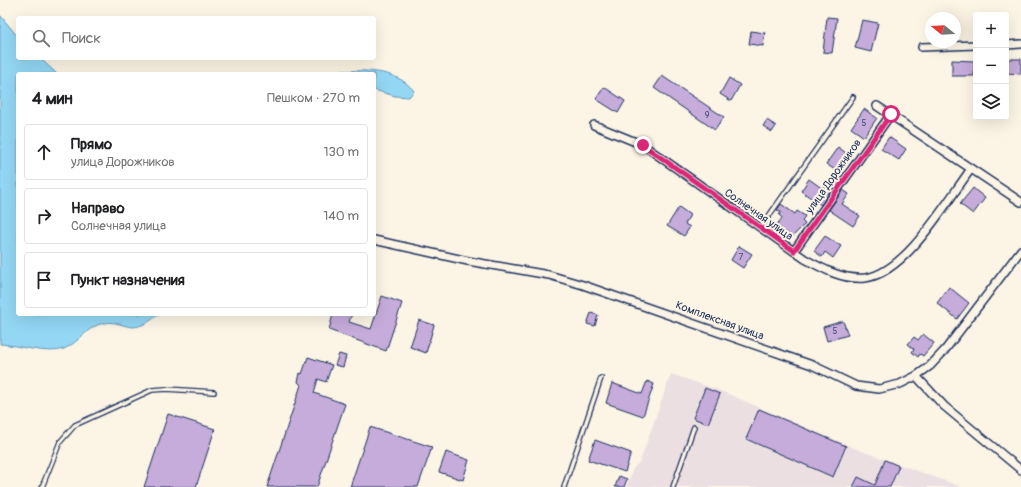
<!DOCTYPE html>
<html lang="ru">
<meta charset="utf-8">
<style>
:root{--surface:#fff;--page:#f6f6f6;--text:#202124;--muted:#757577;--line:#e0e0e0}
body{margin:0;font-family:Pangolin,sans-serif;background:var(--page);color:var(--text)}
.controls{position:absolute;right:12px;top:12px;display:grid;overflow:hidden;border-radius:4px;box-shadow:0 4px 16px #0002}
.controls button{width:36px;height:36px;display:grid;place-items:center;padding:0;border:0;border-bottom:1px solid var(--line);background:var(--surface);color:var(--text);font:20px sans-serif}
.compass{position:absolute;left:925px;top:12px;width:36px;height:36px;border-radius:50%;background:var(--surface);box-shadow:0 4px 16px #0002;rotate:288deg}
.stop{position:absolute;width:12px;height:12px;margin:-9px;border:3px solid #db2777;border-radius:50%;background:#fff}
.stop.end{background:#db2777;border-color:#fff;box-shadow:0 1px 4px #0008}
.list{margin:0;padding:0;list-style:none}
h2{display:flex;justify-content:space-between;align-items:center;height:52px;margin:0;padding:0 16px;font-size:17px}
h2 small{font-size:13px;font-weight:400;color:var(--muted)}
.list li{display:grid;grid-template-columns:26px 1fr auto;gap:12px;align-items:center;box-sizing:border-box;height:56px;margin:0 8px 8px;padding:0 8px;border:1px solid var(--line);border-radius:4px}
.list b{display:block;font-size:15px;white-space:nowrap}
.list p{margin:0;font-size:13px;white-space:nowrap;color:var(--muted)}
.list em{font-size:13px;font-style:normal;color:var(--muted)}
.icon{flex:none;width:22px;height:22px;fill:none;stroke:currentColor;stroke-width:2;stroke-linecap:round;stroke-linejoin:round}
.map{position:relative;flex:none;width:1021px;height:487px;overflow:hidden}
.search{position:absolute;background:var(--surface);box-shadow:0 4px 16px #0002;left:16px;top:16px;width:360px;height:44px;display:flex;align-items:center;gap:10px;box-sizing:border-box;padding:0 14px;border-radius:4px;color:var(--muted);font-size:15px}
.panel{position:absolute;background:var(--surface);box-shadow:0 4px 16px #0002;left:16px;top:72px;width:360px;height:244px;border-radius:4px}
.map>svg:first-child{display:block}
.built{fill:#ecdfe2}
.water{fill:#93d7f4;stroke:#6394b8}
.building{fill:#c5acda;stroke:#1b2f5e}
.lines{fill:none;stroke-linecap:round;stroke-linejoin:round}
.lane-casing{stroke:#1b2f5e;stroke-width:6}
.street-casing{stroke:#1b2f5e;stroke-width:10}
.lane{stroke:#fcf5e5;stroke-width:3.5}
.street{stroke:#fcf5e5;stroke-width:7}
.route{stroke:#db2777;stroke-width:5}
.labels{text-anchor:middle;stroke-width:4;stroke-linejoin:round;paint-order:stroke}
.number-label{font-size:9px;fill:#464e7d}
.street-label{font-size:11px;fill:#1b2f5e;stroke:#fcf5e5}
</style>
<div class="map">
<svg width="1021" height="487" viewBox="0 0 1021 487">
<rect width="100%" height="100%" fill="#fcf5e5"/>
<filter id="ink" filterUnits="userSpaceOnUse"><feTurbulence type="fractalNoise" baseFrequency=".025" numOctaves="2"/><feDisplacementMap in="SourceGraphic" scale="8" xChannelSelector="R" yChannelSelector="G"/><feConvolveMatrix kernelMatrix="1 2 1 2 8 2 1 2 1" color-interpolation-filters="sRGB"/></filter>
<g filter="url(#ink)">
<polygon class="built" points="671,374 721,391 859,450 962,487 626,487 633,469 640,461"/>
<g class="water">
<path d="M0 15 18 37V58H40L57 74H18V314H160C151 320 143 327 132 327 123 326 115 321 105 323 88 325 80 342 64 349 48 355 18 345 0 344Z"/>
<path d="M334 71C361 71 395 67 414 91L409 97 395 96 374 90V74H331Z"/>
</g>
<g class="building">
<polygon points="827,17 837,18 832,53 823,52"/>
<polygon points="862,20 878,23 871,52 855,48"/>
<polygon points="751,31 765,33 763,46 749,44"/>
<polygon points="1006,59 1021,59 1021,74 1006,73"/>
<polygon points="952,60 974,61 974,76 952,76"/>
<polygon points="662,76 724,117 715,130 654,88"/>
<polygon points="729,78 740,85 731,101 720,94"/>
<polygon points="604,87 625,101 618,113 596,99"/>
<polygon points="864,109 877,118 864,137 851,128"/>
<polygon points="767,120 776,126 772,132 763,126"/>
<polygon points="889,137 906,149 899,160 881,149"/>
<polygon points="838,147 850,156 838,172 826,164"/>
<polygon points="809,179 823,189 829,180 835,184 821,205 801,191"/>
<polygon points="973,188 985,198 973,214 960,204"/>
<polygon points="843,190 849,194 842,204 860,216 853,226 829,210"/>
<polygon points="781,204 795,214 797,211 805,216 802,221 805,224 792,237 776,226 782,218 779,215 781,212 777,210"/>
<polygon points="679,207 690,215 685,224 690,227 684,236 667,226"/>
<polygon points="825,236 841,246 833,258 825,252 822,257 814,251"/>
<polygon points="739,246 752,254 743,268 731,260"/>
<polygon points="949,287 969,303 957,319 937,303"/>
<polygon points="382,296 402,303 386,351 329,330 333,314 352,314 349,322 371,329"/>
<polygon points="591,313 598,315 595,326 587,324"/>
<polygon points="419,320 434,325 426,353 410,347"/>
<polygon points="843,321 848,335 827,341 823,327"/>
<polygon points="923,334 934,343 923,356 920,354 918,357 912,352 914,349 908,344 914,337 918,340"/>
<polygon points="339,354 346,356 343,367 335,365"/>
<polygon points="308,357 332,365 326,382 318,379 314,393 345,404 317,487 267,487 301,385 298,382 300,373 302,374"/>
<polygon points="647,381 654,384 643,416 606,403 612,383 642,394"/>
<polygon points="705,388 720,394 708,424 693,418"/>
<polygon points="759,409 846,446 833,477 746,439"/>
<polygon points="168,414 215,429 196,487 144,487"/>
<polygon points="370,427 432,447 418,487 350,487"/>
<polygon points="595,440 631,453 625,472 588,460"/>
<polygon points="446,452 469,460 463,480 439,472"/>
<polygon points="885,460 899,466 890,487 853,487 858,477 875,485"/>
<polygon points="619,476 627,479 624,487 615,487"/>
</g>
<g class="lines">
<g class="lane-casing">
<g id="lane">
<polyline points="761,227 853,97"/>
<polyline points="42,487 60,442 75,425 152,390 166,389 214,392"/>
<polyline points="564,487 601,378"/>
<polyline points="673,487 694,427"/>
</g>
</g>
<g class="street-casing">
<g id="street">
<polyline points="1006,45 1021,44"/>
<polyline points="922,47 976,45"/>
<polyline points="877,106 1021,202"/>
<path d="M594 125 643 145 805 259C823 269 843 280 865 278 906 273 947 201 971 169"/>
<polyline points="374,240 468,261 549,275 583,285 812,365 856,386 879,389 900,384 916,376 944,406 1021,470"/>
<polyline points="794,251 891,114"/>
<polyline points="916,376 930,366 945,350 1021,250"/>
</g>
</g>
<use href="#lane" class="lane"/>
<use href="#street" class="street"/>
</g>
</g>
<g class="lines" filter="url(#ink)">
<polyline class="route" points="643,145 794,251 891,114"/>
</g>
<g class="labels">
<g class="number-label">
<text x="707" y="118">9</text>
<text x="864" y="126">5</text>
<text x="741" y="260">7</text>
<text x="835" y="334">5</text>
</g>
<g class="street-label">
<text transform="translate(833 176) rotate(-55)" y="4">улица Дорожников</text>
<text transform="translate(759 214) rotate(35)" y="4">Солнечная улица</text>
<text transform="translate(720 320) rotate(20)" y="4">Комплексная улица</text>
</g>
</g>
</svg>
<div class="controls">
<button>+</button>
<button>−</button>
<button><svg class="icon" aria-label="layers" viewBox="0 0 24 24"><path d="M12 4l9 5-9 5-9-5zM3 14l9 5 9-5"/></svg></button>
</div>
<svg class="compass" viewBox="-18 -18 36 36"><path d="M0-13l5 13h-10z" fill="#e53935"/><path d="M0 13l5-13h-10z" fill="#757577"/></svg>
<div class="stop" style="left:891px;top:114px"></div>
<div class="stop end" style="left:643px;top:145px"></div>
<div class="search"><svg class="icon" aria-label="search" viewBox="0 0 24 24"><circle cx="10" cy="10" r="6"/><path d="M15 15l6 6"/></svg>Поиск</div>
<section class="panel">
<h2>4 мин<small>Пешком · 270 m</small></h2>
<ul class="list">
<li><svg class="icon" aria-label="ahead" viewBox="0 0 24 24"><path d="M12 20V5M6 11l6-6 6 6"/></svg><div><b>Прямо</b><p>улица Дорожников</p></div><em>130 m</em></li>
<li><svg class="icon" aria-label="right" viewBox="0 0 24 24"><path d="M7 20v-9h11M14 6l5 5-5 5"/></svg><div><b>Направо</b><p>Солнечная улица</p></div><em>140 m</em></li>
<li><svg class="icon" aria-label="arrive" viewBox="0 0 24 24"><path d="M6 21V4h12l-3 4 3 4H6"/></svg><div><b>Пункт назначения</b></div></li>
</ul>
</section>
</div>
